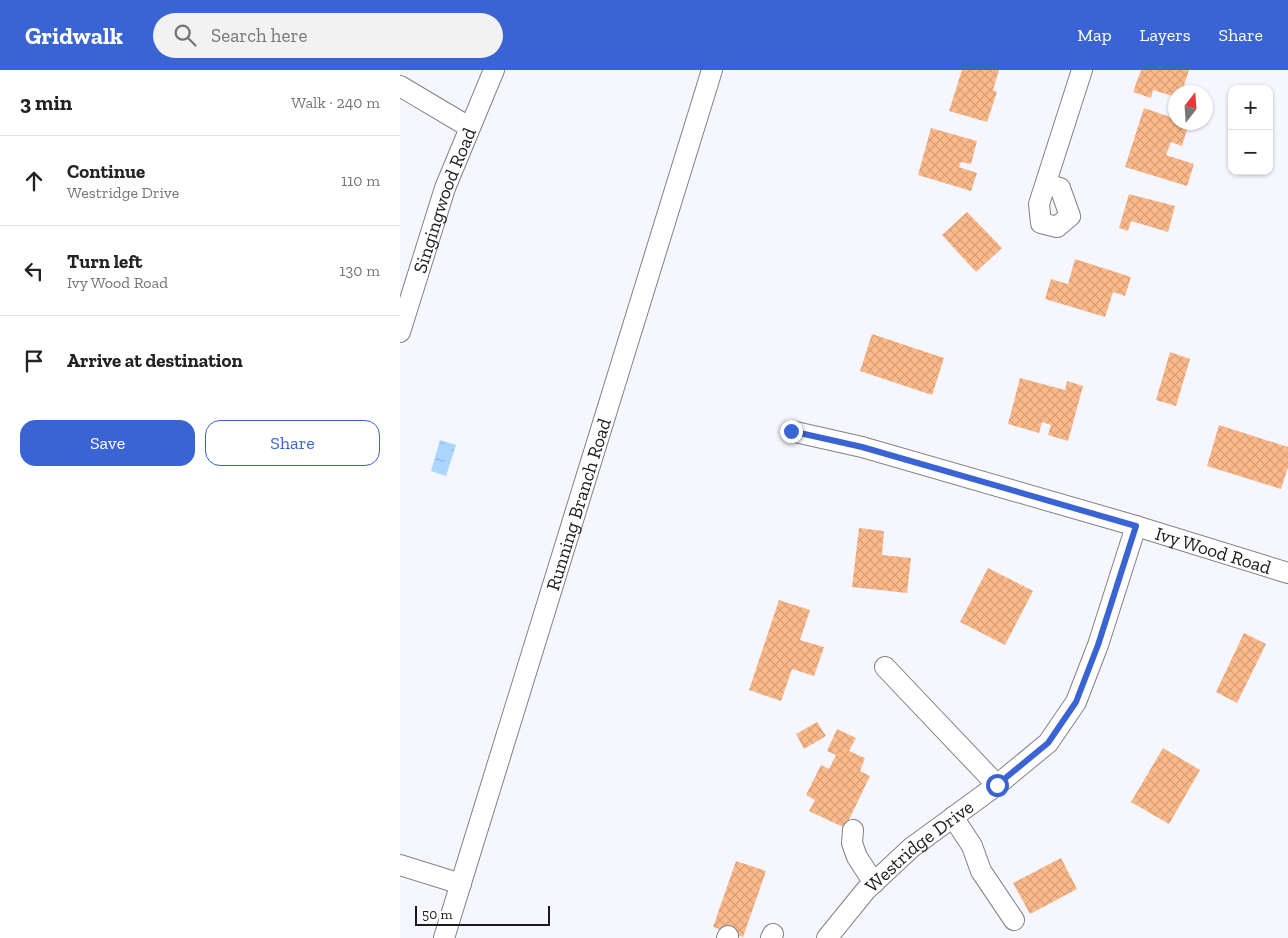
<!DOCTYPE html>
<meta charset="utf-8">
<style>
:root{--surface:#fff;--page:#f2f2f2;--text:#222;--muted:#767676;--line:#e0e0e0;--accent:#3a63d4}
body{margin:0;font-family:"Zilla Slab",serif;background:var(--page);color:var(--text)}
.controls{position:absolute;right:15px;top:15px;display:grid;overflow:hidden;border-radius:10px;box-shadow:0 1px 4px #0004}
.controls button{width:45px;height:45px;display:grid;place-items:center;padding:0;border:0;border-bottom:1px solid var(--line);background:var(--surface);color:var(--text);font:25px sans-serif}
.compass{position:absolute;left:768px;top:15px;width:45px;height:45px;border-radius:50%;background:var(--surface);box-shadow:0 1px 4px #0004;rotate:17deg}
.scale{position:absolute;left:15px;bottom:12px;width:135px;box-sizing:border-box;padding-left:5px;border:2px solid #1a1a1d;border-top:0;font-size:14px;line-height:18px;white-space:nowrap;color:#1a1a1d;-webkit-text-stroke:4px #fff;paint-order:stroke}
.stop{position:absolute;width:15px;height:15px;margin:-11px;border:4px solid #3a63d4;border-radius:50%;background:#fff}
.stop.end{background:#3a63d4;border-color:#fff;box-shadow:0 1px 5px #0008}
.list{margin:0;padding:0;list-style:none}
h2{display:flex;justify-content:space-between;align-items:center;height:65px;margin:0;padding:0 20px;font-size:21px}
h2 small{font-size:16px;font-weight:400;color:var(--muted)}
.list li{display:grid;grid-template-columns:32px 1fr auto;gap:15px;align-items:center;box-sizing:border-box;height:90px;padding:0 20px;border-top:1px solid var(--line)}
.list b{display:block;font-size:19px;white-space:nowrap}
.list p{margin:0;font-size:16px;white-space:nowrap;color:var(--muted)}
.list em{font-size:16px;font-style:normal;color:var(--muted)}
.actions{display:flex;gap:10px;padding:15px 20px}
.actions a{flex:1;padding:11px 0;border:1px solid var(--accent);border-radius:15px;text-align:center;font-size:18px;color:var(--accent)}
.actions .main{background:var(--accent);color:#fff}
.icon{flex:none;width:28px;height:28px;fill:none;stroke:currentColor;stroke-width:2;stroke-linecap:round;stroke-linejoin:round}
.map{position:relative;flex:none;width:888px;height:868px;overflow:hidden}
header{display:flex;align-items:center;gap:30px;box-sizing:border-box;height:70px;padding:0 25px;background:var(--accent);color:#fff}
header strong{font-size:24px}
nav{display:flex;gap:28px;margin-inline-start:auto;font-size:18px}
.search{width:350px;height:45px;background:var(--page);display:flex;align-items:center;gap:12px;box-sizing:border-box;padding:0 18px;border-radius:28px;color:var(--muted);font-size:19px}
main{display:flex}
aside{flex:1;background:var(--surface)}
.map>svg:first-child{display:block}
.water{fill:url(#water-ripples)}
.building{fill:url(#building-cross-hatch)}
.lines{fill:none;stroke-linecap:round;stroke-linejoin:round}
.minor-casing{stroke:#818188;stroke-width:22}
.minor{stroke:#fff;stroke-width:20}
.route{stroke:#3a63d4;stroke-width:6}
.labels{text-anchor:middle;stroke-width:4;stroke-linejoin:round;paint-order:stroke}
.street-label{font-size:19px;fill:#1a1a1d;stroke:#fff}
</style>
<header>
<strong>Gridwalk</strong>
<div class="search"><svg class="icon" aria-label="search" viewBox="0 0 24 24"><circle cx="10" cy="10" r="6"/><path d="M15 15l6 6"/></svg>Search here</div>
<nav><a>Map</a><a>Layers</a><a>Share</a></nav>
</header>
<main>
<aside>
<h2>3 min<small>Walk · 240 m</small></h2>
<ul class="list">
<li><svg class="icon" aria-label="ahead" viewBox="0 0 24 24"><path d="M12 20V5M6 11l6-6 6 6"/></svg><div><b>Continue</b><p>Westridge Drive</p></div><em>110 m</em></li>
<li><svg class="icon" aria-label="left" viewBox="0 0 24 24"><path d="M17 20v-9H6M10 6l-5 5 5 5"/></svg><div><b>Turn left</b><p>Ivy Wood Road</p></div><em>130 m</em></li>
<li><svg class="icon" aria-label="arrive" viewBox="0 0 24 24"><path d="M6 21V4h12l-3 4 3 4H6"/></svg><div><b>Arrive at destination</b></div></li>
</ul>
<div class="actions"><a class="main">Save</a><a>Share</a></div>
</aside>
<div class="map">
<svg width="888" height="868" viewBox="0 0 888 868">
<defs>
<pattern id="water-ripples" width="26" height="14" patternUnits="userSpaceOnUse" patternTransform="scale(1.25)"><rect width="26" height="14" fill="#aad6ff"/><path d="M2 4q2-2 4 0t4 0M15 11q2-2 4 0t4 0" fill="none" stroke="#92b7da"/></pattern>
<pattern id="building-cross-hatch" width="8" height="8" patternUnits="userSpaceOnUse" patternTransform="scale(1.25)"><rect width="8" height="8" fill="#fcba8b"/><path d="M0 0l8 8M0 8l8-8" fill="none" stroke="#d79f78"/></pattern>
</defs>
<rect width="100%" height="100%" fill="#f6f6fe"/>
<polygon class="water" points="40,370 56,375 46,406 31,401"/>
<g class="building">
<polygon points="562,0 599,0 593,20 597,22 587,52 549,41"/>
<polygon points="741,0 789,0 782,22 776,22 776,27 753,20 751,28 733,22"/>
<polygon points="744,38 776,49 776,52 789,53 782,76 771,72 766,85 794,94 787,116 725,97"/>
<polygon points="531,58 577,71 571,94 561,92 559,97 577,103 571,121 518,105"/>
<polygon points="729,124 775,136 768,162 731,151 728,161 719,158"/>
<polygon points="567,142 602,178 576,202 542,165"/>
<polygon points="675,189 731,207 725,226 713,222 705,247 645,229 651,209 668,214"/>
<polygon points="472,264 544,288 532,325 460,301"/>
<polygon points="770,282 790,289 776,336 756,330"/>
<polygon points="620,308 665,320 667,311 683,316 668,371 648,365 651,355 642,352 639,363 608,354"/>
<polygon points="819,355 888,377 888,397 881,419 807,396"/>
<polygon points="459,458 484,461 482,485 511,488 507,523 452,517"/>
<polygon points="588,498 633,521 605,575 560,552"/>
<polygon points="379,530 410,540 400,570 424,577 414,606 392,599 381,631 349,620"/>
<polygon points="844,563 866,574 837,633 816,622"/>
<polygon points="417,652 426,666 404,679 396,664"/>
<polygon points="437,659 456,668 449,681 465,688 460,701 470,706 445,758 409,741 415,730 406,725 421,695 429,699 436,685 427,681"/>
<polygon points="763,678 800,700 769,754 731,732"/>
<polygon points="661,788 677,819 630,844 613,813"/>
<polygon points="336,791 366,801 343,867 313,857"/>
</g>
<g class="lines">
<g class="minor-casing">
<g id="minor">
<polyline points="0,16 69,57"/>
<polyline points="646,114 660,118 670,146 657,157 641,153 639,134 682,0"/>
<path id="s1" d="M0 262 45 118 94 0"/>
<path id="s2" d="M391 361 462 377 736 456 888 503"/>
<polyline points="485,597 597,715"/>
<polyline points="553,747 572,776 581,801 614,850"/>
<polyline points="453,760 452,773 457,787 474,813"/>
<polyline points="0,795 61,814"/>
<path id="s3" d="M44 868 312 0"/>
<polyline points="327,868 328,866"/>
<polyline points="371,868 373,864"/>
<path id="s4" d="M427 868 466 820 511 778 597 715 648 673 676 632 698 575 736 456"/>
</g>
</g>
<use href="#minor" class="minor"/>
</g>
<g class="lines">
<polyline class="route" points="391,361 462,377 736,456 698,575 676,632 648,673 597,715"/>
</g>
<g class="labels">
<g class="street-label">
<text dy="7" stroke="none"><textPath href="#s1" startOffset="139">Singingwood Road</textPath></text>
<text dy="7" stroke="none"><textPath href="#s3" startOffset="454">Running Branch Road</textPath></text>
<text dy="7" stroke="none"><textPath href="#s2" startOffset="439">Ivy Wood Road</textPath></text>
<text dy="7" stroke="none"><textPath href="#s4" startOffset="131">Westridge Drive</textPath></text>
</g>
</g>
</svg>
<div class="controls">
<button>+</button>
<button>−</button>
</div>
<svg class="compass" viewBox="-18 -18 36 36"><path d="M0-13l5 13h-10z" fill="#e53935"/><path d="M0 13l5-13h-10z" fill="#767676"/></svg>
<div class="scale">50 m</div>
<div class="stop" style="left:597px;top:715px"></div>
<div class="stop end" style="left:391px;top:361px"></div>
</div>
</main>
